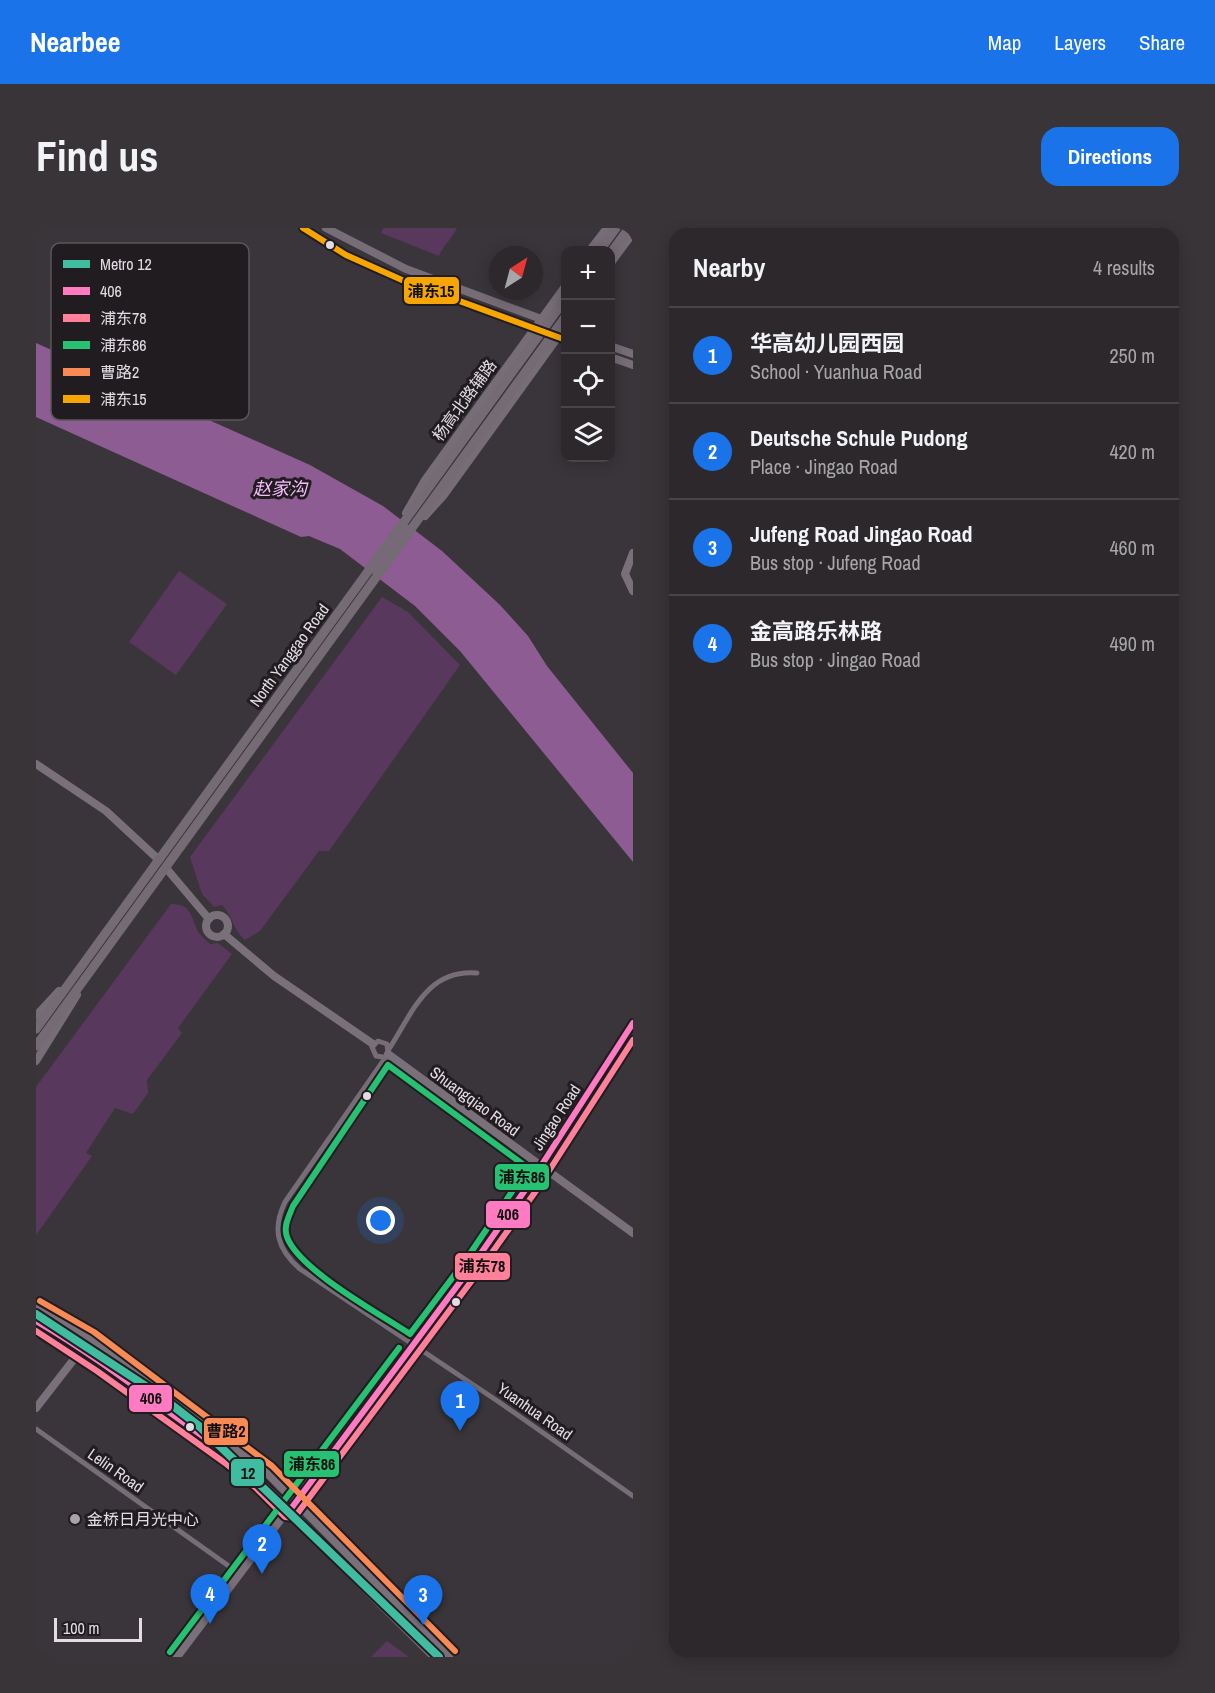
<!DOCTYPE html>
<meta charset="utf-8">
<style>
:root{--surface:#2c282c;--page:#383438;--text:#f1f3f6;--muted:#a6a6a9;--line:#484448;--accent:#1a73e8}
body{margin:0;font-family:"Archivo Narrow","Noto Sans SC",sans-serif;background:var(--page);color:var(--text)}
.controls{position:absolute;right:18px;top:18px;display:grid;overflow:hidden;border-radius:12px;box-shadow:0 3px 15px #0003}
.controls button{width:54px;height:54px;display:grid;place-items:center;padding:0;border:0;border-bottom:2px solid var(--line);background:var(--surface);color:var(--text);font:30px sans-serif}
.compass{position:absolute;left:453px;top:18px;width:54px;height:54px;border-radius:50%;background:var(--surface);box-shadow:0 3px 15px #0003;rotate:36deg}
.scale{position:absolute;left:18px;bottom:15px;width:88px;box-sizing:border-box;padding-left:6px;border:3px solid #e3dde3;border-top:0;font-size:16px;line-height:21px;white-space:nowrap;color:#e3dde3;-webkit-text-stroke:4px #201c20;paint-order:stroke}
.you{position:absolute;left:345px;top:993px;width:21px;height:21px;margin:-15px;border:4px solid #fff;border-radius:50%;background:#1a73e8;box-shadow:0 0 0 9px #1a73e833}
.badge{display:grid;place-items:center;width:39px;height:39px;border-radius:50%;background:var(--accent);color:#fff;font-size:20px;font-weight:700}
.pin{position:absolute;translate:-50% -50px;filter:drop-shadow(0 2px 3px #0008)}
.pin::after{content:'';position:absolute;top:32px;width:21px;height:18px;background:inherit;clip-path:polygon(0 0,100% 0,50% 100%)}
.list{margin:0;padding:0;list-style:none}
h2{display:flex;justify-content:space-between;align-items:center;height:78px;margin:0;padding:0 24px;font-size:26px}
h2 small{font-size:20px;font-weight:400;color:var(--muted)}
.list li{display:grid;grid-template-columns:39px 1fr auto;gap:18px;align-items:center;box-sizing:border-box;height:96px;padding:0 24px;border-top:2px solid var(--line)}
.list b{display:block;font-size:22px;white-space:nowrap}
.list p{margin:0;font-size:20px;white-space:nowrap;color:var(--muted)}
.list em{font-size:20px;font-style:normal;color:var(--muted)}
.icon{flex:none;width:33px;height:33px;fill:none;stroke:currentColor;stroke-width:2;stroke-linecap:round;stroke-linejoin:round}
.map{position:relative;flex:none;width:597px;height:1429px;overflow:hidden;border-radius:18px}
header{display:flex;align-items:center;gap:36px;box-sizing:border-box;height:84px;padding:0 30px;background:var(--accent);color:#fff}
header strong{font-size:28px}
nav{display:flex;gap:33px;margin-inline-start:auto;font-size:21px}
.intro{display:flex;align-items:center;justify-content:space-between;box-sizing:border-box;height:144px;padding:0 36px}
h1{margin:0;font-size:42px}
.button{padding:15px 27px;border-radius:18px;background:var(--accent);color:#fff;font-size:21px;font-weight:700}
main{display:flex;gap:36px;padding:0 36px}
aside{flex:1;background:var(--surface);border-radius:18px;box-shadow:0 3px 15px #0003}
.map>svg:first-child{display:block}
.green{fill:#58385c}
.water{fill:#8d5c92}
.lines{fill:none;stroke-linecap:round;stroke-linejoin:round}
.street{stroke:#766d76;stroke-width:5}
.secondary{stroke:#79707a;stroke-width:8}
.primary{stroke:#766d77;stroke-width:8}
.highway{stroke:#746b75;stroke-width:9}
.highway-bridge{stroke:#746b75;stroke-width:9}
.bus-1-casing{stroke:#201c20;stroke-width:10}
.bus-2-casing{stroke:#201c20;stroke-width:10}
.bus-3-casing{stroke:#201c20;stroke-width:10}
.bus-4-casing{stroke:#201c20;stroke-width:10}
.bus-5-casing{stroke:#201c20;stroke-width:10}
.bus-1{stroke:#fe7ac1;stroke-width:6}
.bus-2{stroke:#ff8098;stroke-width:6}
.bus-3{stroke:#26c172;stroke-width:6}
.bus-4{stroke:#f98a56;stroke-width:6}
.bus-5{stroke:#f7a600;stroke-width:6}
.metro-1-casing{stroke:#201c20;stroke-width:12}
.metro-1{stroke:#40bda0;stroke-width:8}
.bus-dot{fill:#e3dde3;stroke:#201c20;stroke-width:2}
.poi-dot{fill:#a8a2a8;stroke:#201c20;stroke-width:2}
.labels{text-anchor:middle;stroke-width:6;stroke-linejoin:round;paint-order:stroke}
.street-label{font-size:16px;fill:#e3dde3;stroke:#201c20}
.poi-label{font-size:16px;fill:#e3dde3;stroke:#201c20;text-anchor:start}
.water-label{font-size:18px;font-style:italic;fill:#f7bbfe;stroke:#201c20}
.key{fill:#201c20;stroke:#5a565a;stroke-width:1.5}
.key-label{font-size:16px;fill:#e3dde3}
.line-badge{stroke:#201c20;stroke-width:2}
.pale-badge-label{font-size:16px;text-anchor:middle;font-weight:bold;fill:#111}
</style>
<header>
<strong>Nearbee</strong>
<nav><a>Map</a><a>Layers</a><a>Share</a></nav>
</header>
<div class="intro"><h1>Find us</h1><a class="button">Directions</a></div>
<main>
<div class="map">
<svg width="597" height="1429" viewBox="0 0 597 1429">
<rect width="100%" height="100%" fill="#3a353a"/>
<g class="green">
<path d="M347 0H421C416 11 408 16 403 28L345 5Z"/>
<polygon points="143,343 191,376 140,447 93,414"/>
<path d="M346 369 372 384 424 437 293 623H283L224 703 209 712C197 702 197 688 186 677L178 679 166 666 154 629Z"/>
<path d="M135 676C158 676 155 692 163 705 166 709 171 713 174 716L182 715 196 726 142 800 146 805 111 852 112 865 97 886 79 880 50 925 56 928 0 1007V859Z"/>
<polygon points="351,1413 373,1429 335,1429"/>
</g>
<polygon class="water" points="0,115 274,237 347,278 406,323 464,377 492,408 511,438 597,545 597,634 424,423 379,378 304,321 273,308 265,309 0,189"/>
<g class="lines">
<g class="street">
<path d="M353 821C377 784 391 741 441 745"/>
<path d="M347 829 340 828 336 819 342 813 351 816 352 826 249 974C236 1001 241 1021 264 1041L463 1174 597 1268"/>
<polyline points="0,1201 204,1346"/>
</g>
<g class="secondary">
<polyline points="597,325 589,346 597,363"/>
<polyline points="0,536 70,583 123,632"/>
<polyline points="130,640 173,691"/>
<circle cx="181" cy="698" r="11"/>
<polyline points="188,706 238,748 337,816"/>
<polyline points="352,826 597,1005"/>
<polyline points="0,1081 53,1111 231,1245 413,1429"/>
<polyline points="0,1093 47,1120 238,1264 308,1340 398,1429"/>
<polyline points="0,1180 49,1117"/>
<polyline points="141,1429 436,1038 494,955 597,795"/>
</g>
<g class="primary">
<polyline points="267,0 310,27 366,52 530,112"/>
<polyline points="290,0 370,41 508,92"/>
<polyline points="554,22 571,0"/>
<polyline points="574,36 597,5"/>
<polyline points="574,118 597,126"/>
<polyline points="574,129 597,137"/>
<polyline points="370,285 389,252 530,57"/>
<polyline points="389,288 408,267 530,98"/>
<polyline points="0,788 23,763"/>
<polyline points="0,833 41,767"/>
</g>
<g class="highway">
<polyline points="564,22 580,0"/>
<polyline points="574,26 593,0"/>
<polyline points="0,801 357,309"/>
<polyline points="0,818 365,315"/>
</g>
<g class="highway-bridge">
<polyline points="357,309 530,70"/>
<polyline points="365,315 530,88"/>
</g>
<g class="bus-1-casing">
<path id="bus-1" d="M0 1093C45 1119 87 1150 129 1181 173 1213 217 1242 254 1282L436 1038 494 955 597 795"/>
</g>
<g class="bus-2-casing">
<polyline id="bus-2" points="0,1103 61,1143 189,1235 220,1260 249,1289 258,1290 443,1043 502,960 597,812"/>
</g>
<g class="bus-3-casing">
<g id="bus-3">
<path d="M352 837 492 940 429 1033 374 1106C344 1086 263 1042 251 1009 247 999 253 988 257 978Z"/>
<polyline points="134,1424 363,1120"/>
</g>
</g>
<g class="bus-4-casing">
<polyline id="bus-4" points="4,1073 58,1104 236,1238 419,1423"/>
</g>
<g class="bus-5-casing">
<polyline id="bus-5" points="267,0 310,27 366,52 530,112"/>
</g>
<use href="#bus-1" class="bus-1"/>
<use href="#bus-2" class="bus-2"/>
<use href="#bus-3" class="bus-3"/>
<use href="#bus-4" class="bus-4"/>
<use href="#bus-5" class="bus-5"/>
<g class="metro-1-casing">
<polyline id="metro-1" points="0,1086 119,1164 163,1198 403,1429"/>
</g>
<use href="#metro-1" class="metro-1"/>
</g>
<g class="bus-dot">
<circle cx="294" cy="17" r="5"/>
<circle cx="331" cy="868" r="5"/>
<circle cx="420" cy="1074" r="5"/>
<circle cx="154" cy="1199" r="5"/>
</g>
<circle class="poi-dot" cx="39" cy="1291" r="6"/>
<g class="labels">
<g class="street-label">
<text transform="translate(428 172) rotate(-54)" y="6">杨高北路辅路</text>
<text transform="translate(253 427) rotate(-54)" y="6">North Yanggao Road</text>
<text transform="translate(439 873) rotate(36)" y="6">Shuangqiao Road</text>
<text transform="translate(520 889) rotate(-57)" y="6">Jingao Road</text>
<text transform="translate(499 1183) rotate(35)" y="6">Yuanhua Road</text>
<text transform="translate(80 1242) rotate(35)" y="6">Lelin Road</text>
</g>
<g class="poi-label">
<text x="51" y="1297">金桥日月光中心</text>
</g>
<g class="water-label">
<text x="244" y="267">赵家沟</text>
</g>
</g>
<rect x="15" y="15" width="198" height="177" rx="9" class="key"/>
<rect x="27" y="32" width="27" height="8" fill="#40bda0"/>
<rect x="27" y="59" width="27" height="8" fill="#fe7ac1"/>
<rect x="27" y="86" width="27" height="8" fill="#ff8098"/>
<rect x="27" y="113" width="27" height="8" fill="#26c172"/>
<rect x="27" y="140" width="27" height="8" fill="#f98a56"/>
<rect x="27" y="167" width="27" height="8" fill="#f7a600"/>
<g class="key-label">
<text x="64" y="42">Metro 12</text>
<text x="64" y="69">406</text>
<text x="64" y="96">浦东78</text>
<text x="64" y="123">浦东86</text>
<text x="64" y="150">曹路2</text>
<text x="64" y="177">浦东15</text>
</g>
<g class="line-badge">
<rect x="367" y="48" width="57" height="29" rx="6" fill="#f7a600"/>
<rect x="458" y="935" width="56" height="28" rx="6" fill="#26c172"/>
<rect x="449" y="972" width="46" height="29" rx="6" fill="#fe7ac1"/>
<rect x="418" y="1024" width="57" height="29" rx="6" fill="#ff8098"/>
<rect x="92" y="1156" width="45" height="29" rx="6" fill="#fe7ac1"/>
<rect x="167" y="1189" width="46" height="29" rx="6" fill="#f98a56"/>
<rect x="247" y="1222" width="57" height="28" rx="6" fill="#26c172"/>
<rect x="194" y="1230" width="35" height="29" rx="6" fill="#40bda0"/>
</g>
<g class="pale-badge-label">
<text x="395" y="69">浦东15</text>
<text x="486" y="955">浦东86</text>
<text x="472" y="992">406</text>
<text x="446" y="1044">浦东78</text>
<text x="115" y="1176">406</text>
<text x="190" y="1209">曹路2</text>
<text x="276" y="1242">浦东86</text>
<text x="212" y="1251">12</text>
</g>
</svg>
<div class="controls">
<button>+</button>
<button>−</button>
<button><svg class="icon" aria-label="locate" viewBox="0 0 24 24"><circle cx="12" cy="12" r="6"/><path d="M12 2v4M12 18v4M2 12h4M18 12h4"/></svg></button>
<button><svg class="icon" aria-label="layers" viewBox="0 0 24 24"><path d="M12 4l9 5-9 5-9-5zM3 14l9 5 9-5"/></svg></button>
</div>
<svg class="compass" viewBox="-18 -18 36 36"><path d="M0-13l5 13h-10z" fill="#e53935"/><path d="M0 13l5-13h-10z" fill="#a6a6a9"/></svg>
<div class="scale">100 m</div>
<div class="you"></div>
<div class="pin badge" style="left:424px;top:1203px">1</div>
<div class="pin badge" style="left:226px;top:1346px">2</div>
<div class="pin badge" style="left:387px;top:1397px">3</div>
<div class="pin badge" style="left:174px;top:1396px">4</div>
</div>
<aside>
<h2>Nearby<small>4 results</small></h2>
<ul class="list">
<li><span class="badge">1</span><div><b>华高幼儿园西园</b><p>School · Yuanhua Road</p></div><em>250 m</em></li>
<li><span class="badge">2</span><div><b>Deutsche Schule Pudong</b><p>Place · Jingao Road</p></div><em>420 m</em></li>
<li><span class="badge">3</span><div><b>Jufeng Road Jingao Road</b><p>Bus stop · Jufeng Road</p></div><em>460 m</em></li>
<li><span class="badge">4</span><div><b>金高路乐林路</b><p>Bus stop · Jingao Road</p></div><em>490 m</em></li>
</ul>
</aside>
</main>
